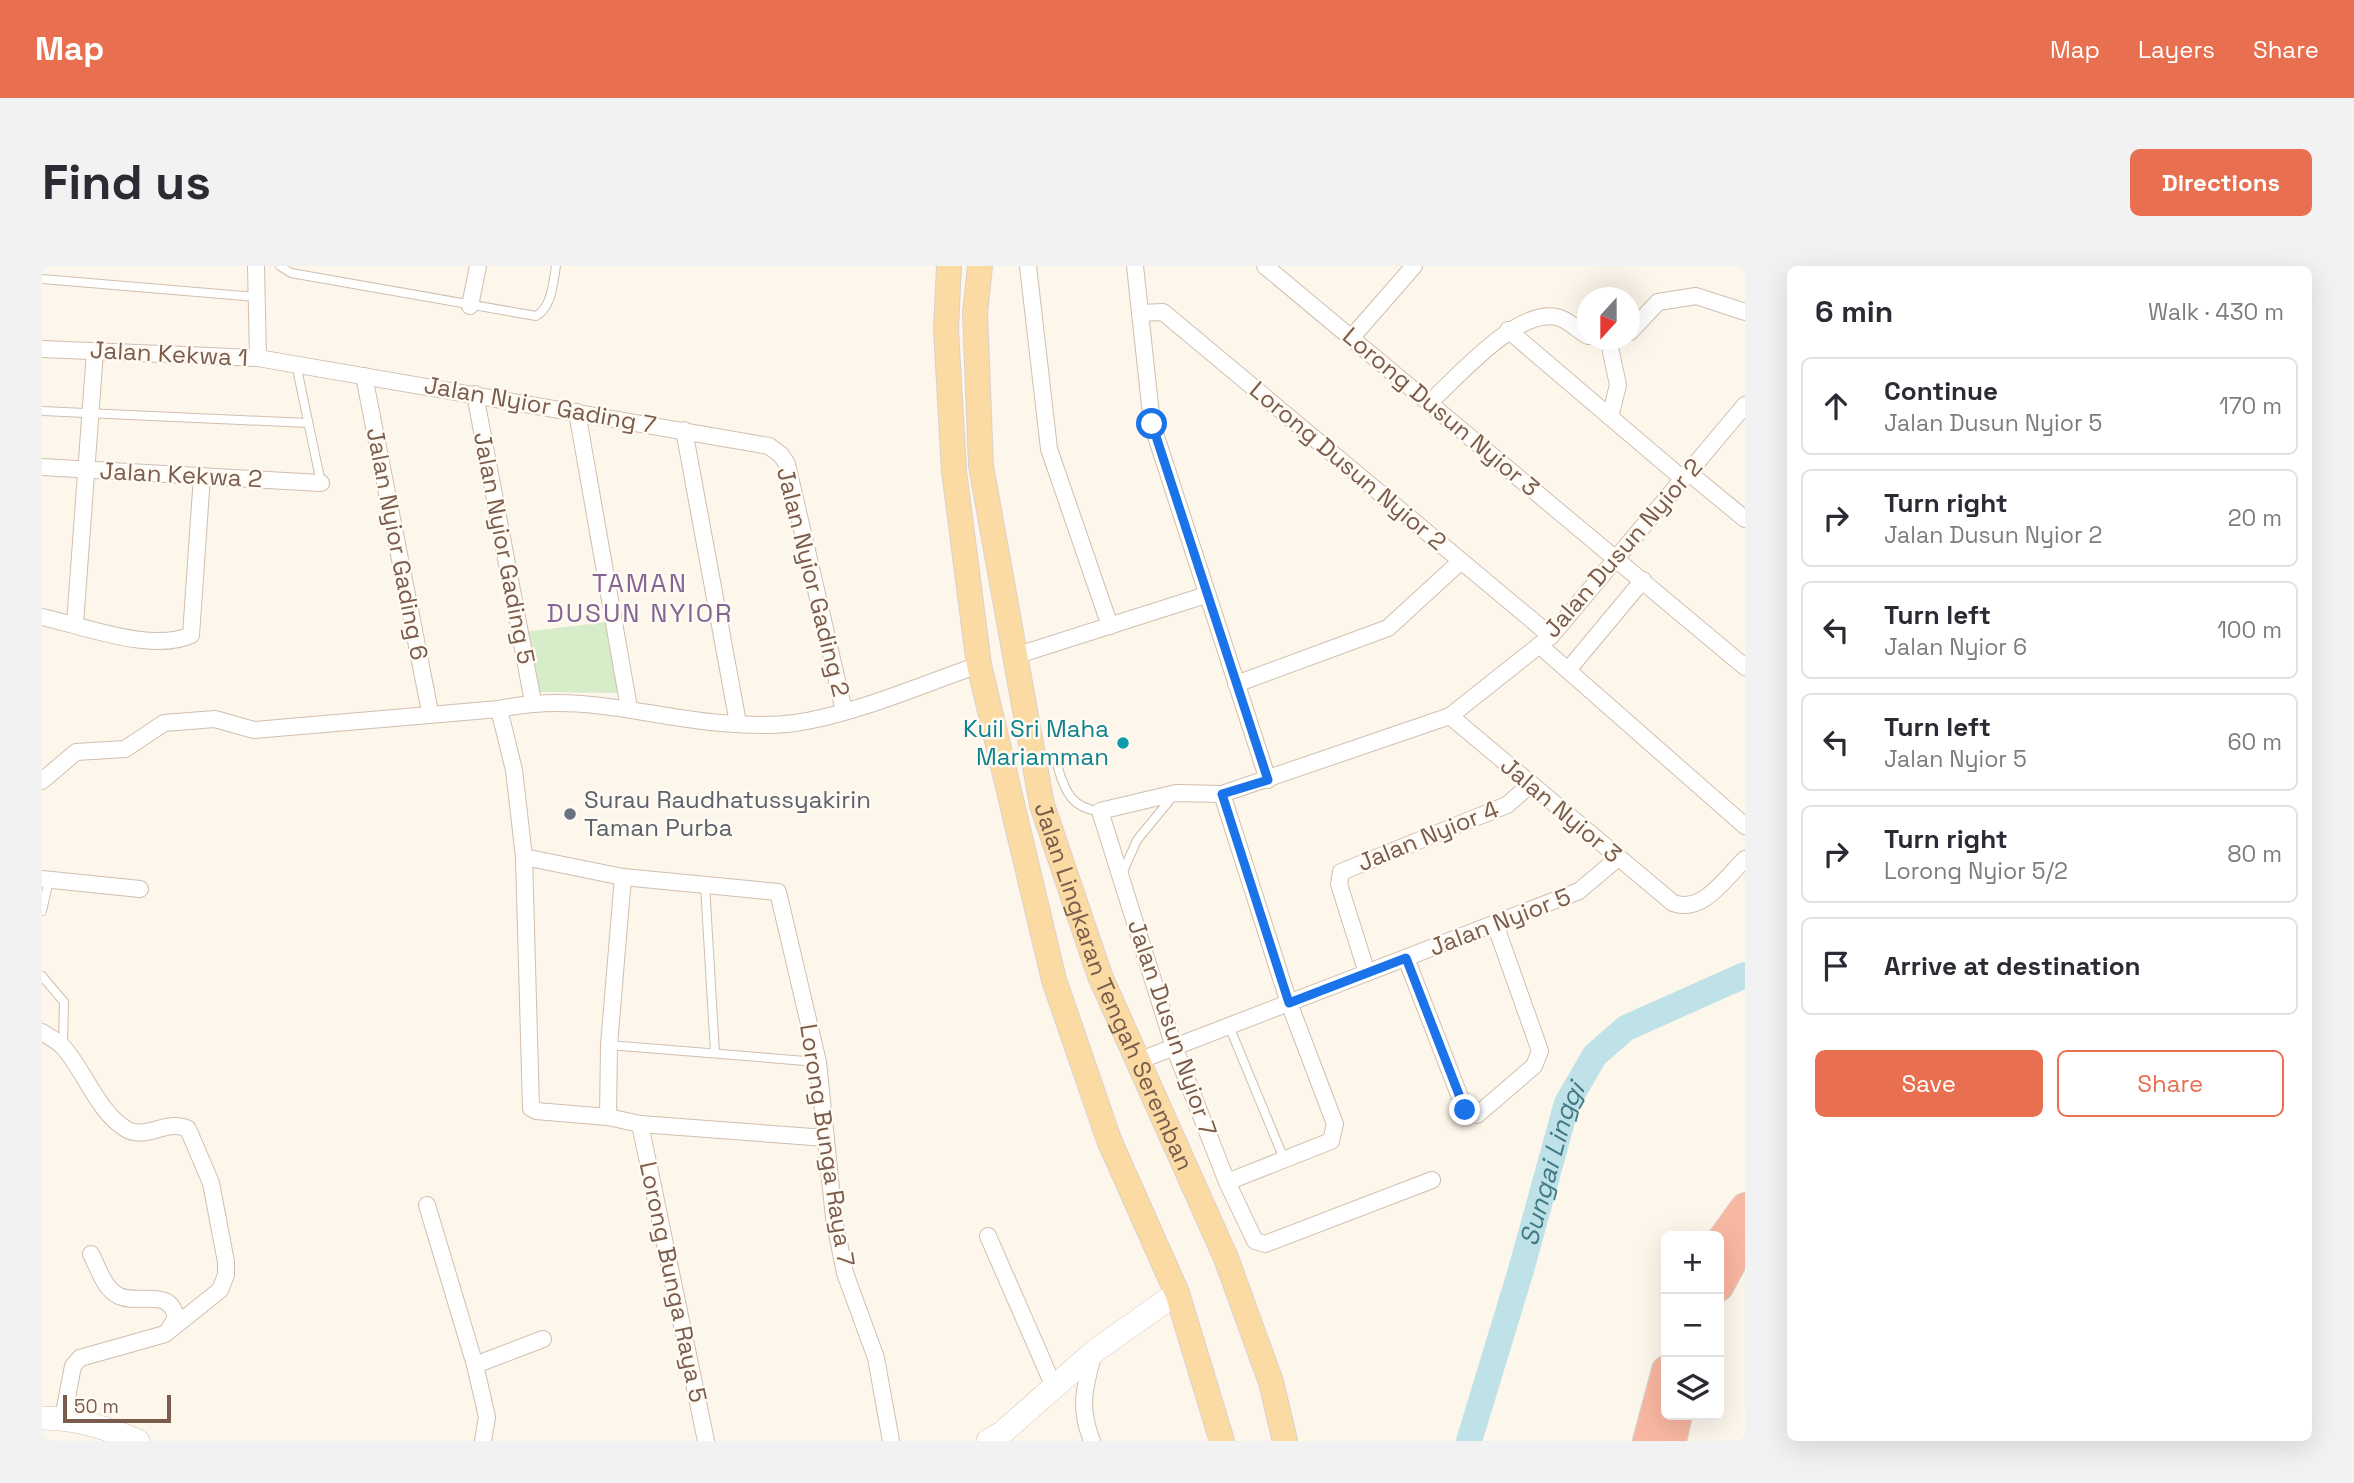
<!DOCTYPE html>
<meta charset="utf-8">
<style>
:root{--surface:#fff;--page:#f2f2f3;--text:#2b2b33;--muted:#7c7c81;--line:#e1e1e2;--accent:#e86f4f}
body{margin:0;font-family:"Space Grotesk",sans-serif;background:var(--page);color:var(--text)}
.controls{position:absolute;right:21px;bottom:21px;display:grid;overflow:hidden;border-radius:10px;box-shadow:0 7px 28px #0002}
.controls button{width:63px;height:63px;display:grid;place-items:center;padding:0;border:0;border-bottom:2px solid var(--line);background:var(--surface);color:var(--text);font:35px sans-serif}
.compass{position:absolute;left:1535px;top:21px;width:63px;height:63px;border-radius:50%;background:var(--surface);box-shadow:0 7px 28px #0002;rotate:201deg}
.scale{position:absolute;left:21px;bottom:18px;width:108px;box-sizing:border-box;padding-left:7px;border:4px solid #7a5c4c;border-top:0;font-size:19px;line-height:24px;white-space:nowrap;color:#7a5c4c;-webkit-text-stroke:5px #fffaf2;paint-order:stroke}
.stop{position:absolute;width:21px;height:21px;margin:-16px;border:5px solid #1a73e8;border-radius:50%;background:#fff}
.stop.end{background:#1a73e8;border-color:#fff;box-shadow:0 2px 7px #0008}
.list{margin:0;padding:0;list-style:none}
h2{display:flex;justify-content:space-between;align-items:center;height:91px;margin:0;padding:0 28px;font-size:30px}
h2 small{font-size:23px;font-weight:400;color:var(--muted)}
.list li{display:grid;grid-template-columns:46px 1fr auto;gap:21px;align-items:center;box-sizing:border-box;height:98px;margin:0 14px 14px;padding:0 14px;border:2px solid var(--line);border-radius:10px}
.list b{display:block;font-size:26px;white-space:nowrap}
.list p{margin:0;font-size:23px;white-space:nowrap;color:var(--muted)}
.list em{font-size:23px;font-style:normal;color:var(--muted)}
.actions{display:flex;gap:14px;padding:21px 28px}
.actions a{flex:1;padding:16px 0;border:2px solid var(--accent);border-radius:10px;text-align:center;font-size:24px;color:var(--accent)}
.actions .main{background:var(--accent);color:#fff}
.icon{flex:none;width:38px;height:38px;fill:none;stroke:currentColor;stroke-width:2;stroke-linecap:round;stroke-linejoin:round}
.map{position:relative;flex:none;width:1703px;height:1175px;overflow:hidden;border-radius:10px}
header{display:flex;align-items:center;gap:42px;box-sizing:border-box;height:98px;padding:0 35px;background:var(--accent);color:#fff}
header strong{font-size:33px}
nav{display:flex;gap:38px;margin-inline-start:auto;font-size:24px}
.intro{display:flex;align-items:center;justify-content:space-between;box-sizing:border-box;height:168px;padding:0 42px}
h1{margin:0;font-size:49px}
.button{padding:18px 32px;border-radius:10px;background:var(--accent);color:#fff;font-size:24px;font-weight:700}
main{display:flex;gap:42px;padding:0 42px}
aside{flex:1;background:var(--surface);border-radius:10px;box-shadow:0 7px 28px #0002}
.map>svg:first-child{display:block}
.green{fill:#d7ecc8}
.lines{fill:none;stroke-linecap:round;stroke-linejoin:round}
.river{stroke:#bee2e8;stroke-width:26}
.lane-casing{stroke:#d1beaf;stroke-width:10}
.street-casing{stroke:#d1beaf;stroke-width:18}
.secondary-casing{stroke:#d6c0af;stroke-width:24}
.primary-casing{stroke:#dad1cd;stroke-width:26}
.highway-casing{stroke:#dad1cd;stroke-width:30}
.lane{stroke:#fff;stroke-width:8}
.street{stroke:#fff;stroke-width:16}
.secondary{stroke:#fff;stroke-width:23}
.primary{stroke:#fcdaa3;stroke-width:24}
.highway{stroke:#f8b7a1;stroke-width:28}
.route{stroke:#1a73e8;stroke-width:9}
.culture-dot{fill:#0f9aa8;stroke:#fffaf2;stroke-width:2.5}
.worship-dot{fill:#6b7280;stroke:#fffaf2;stroke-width:2.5}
.labels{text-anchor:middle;stroke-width:5;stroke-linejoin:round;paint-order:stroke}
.street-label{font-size:24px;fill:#7a5c4c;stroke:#fffaf2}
.culture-label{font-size:24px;fill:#0d838f;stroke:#fffaf2;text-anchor:end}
.worship-label{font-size:24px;fill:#5b616d;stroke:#fffaf2;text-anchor:start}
.neighbourhood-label{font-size:26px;letter-spacing:2px;fill:#846595;stroke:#fffaf2}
.water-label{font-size:26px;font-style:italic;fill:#427b86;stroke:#fffaf2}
</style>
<header>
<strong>Map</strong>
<nav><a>Map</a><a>Layers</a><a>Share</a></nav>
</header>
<div class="intro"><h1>Find us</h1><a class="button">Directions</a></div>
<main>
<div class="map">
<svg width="1703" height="1175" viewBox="0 0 1703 1175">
<rect width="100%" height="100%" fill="#fdf6eb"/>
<polygon class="green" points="565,356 579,427 493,426 482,366"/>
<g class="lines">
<path class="river" id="s1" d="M1427 1175 1479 1004 1525 837 1553 789 1584 762 1703 709"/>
<g class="lane-casing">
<g id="lane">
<path d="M238 0 249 7 494 50C510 41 511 17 514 0"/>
<polyline points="0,13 215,31"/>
<polyline points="254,98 279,217"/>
<polyline points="0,145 266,157"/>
<path d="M1016 502C1023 526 1031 543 1058 545"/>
<polyline points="1080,608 1095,574 1132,529"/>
<polyline points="663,619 673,787"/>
<polyline points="0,645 7,614"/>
<polyline points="0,710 22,736 21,780"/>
<polyline points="1187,760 1242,893"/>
<polyline points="567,779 776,796"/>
</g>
</g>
<g class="street-casing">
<g id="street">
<polyline points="214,0 216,92"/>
<polyline points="986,0 1007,183 1068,360"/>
<polyline points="1093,0 1110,158 1226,514"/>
<polyline points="1223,0 1703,401"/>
<polyline points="428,40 436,0"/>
<polyline points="1098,47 1121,46 1509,370"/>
<polyline points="1466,64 1641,213"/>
<polyline points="1588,66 1616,36 1654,30 1703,46"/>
<polyline points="1310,71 1372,0"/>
<polyline points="0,83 216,92 727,180 739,189 745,198 802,445"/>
<polyline points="322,110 388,446"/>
<polyline points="433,128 491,436"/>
<path d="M1388 136C1415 112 1478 38 1518 52 1527 55 1537 65 1546 70"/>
<polyline points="535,146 587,442"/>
<polyline points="1568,151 1576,119 1569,86"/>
<polyline points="642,164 696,457"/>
<polyline points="0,201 279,217"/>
<polyline points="1647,207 1703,253"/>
<path d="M0 351C42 360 110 387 149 369L160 210"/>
<polyline points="33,358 53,85"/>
<polyline points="1497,379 1703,560"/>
<polyline points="973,390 1164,329"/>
<polyline points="1526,404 1601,314"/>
<polyline points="1194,418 1346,362 1419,295"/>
<polyline points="457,443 472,504 482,591 489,842 494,845 566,851 598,858 784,872"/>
<path d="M1408 450 1631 637C1661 648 1683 612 1703 593"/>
<path d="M0 515 34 486 83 483 122 457 173 453 212 464 457 443C540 426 598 450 679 457 702 459 731 460 753 457 811 449 881 418 937 399"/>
<polyline points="1180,528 1247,737 1293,858 1289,875 1185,916"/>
<polyline points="482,591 581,611 736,626 776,796 792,952 803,1007 834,1092 849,1175"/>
<polyline points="0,613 98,623"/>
<polyline points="1364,692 1423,844 1435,849 1492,800 1498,785 1453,658"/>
<polyline points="1325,707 1297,618 1299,606 1465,539 1489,518"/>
<path d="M0 766C7 771 16 775 22 782 43 806 56 846 84 863 104 875 126 852 146 863L169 917 184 996V1009L178 1024 123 1068 38 1092 31 1100 21 1152"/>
<polyline points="1096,795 1537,625 1576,592"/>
<polyline points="566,851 567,779 581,611"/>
<polyline points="598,858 664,1175"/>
<polyline points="1390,914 1223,978 1213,975 1185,916 1132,781 1058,545 1134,527 1180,528 1408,450 1509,370 1703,139"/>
<polyline points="385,939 433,1099 445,1151 441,1175"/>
<polyline points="946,970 1012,1121"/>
<path d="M49 988C56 1001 62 1023 77 1030 96 1039 129 1021 134 1052L127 1063"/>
<polyline points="433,1099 501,1073"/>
<path d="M1050 1175C1036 1140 1043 1120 1052 1086"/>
</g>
</g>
<g class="secondary-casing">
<g id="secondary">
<path d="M0 1152C34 1152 65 1162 96 1175"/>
<polyline points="946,1175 961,1166 1053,1085 1135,1027"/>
</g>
</g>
<g class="primary-casing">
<g id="primary">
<polyline points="907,0 904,63 912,205 937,399 1012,714 1067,874 1135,1027 1180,1175"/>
<path id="s2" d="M938 0 933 47 939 200 1000 539 1058 710 1184 992 1229 1116 1243 1175"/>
</g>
</g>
<g class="highway-casing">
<g id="highway">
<polyline points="1677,977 1703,941"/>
<polyline points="1677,1021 1703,973"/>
<polyline points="1605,1175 1624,1104"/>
<polyline points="1630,1175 1636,1149"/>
</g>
</g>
<use href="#lane" class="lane"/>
<use href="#street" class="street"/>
<use href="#secondary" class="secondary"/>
<use href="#primary" class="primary"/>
<use href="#highway" class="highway"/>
</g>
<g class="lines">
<polyline class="route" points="1110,158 1226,514 1180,528 1247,737 1364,692 1423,844"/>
</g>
<circle class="culture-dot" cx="1081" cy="477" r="7"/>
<circle class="worship-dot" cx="528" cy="548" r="7"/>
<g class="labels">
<g class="street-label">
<text transform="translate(127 88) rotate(3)" y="8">Jalan Kekwa 1</text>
<text transform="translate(498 139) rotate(10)" y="8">Jalan Nyior Gading 7</text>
<text transform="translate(1399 146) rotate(40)" y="8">Lorong Dusun Nyior 3</text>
<text transform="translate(1306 200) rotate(40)" y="8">Lorong Dusun Nyior 2</text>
<text transform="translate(139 209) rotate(3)" y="8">Jalan Kekwa 2</text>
<text transform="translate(355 278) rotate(79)" y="8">Jalan Nyior Gading 6</text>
<text transform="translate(462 282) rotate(79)" y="8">Jalan Nyior Gading 5</text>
<text transform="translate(1581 282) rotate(-49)" y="8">Jalan Dusun Nyior 2</text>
<text transform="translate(771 316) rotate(76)" y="8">Jalan Nyior Gading 2</text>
<text transform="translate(1519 544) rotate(40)" y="8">Jalan Nyior 3</text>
<text transform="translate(1386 570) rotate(-22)" y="8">Jalan Nyior 4</text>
<text transform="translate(1458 656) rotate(-21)" y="8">Jalan Nyior 5</text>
<text dy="8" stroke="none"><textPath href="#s2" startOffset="740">Jalan Lingkaran Tengah Seremban</textPath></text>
<text transform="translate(1130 762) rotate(71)" y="8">Jalan Dusun Nyior 7</text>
<text transform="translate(785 879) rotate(81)" y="8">Lorong Bunga Raya 7</text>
<text transform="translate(631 1016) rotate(78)" y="8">Lorong Bunga Raya 5</text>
</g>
<g class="culture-label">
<text x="1067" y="471">Kuil Sri Maha<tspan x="1067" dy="28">Mariamman</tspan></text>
</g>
<g class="worship-label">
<text x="542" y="542">Surau Raudhatussyakirin<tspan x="542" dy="28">Taman Purba</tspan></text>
</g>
<g class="neighbourhood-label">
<text x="598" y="326">TAMAN<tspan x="598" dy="30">DUSUN NYIOR</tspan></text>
</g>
<g class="water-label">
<text dy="9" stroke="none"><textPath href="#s1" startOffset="289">Sungai Linggi</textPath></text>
</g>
</g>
</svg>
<div class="controls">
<button>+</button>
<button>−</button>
<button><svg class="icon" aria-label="layers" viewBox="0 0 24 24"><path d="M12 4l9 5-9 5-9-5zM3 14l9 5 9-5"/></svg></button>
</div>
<svg class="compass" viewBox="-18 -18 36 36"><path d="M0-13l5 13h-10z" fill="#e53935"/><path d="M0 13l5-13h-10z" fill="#7c7c81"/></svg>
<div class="scale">50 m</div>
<div class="stop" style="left:1110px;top:158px"></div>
<div class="stop end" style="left:1423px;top:844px"></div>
</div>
<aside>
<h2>6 min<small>Walk · 430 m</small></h2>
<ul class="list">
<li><svg class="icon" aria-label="ahead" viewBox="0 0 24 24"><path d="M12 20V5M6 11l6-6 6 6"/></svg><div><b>Continue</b><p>Jalan Dusun Nyior 5</p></div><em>170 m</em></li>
<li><svg class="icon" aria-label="right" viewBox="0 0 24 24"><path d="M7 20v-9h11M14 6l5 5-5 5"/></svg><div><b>Turn right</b><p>Jalan Dusun Nyior 2</p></div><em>20 m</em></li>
<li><svg class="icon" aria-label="left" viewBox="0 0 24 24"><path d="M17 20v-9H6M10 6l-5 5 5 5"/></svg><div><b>Turn left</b><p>Jalan Nyior 6</p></div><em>100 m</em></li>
<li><svg class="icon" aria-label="left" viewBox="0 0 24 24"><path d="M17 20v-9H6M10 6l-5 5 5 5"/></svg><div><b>Turn left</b><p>Jalan Nyior 5</p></div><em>60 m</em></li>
<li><svg class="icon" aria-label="right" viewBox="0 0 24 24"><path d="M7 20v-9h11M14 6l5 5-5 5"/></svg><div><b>Turn right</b><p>Lorong Nyior 5/2</p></div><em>80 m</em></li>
<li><svg class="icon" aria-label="arrive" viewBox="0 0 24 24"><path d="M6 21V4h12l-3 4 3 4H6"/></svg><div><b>Arrive at destination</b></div></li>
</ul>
<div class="actions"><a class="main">Save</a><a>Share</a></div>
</aside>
</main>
